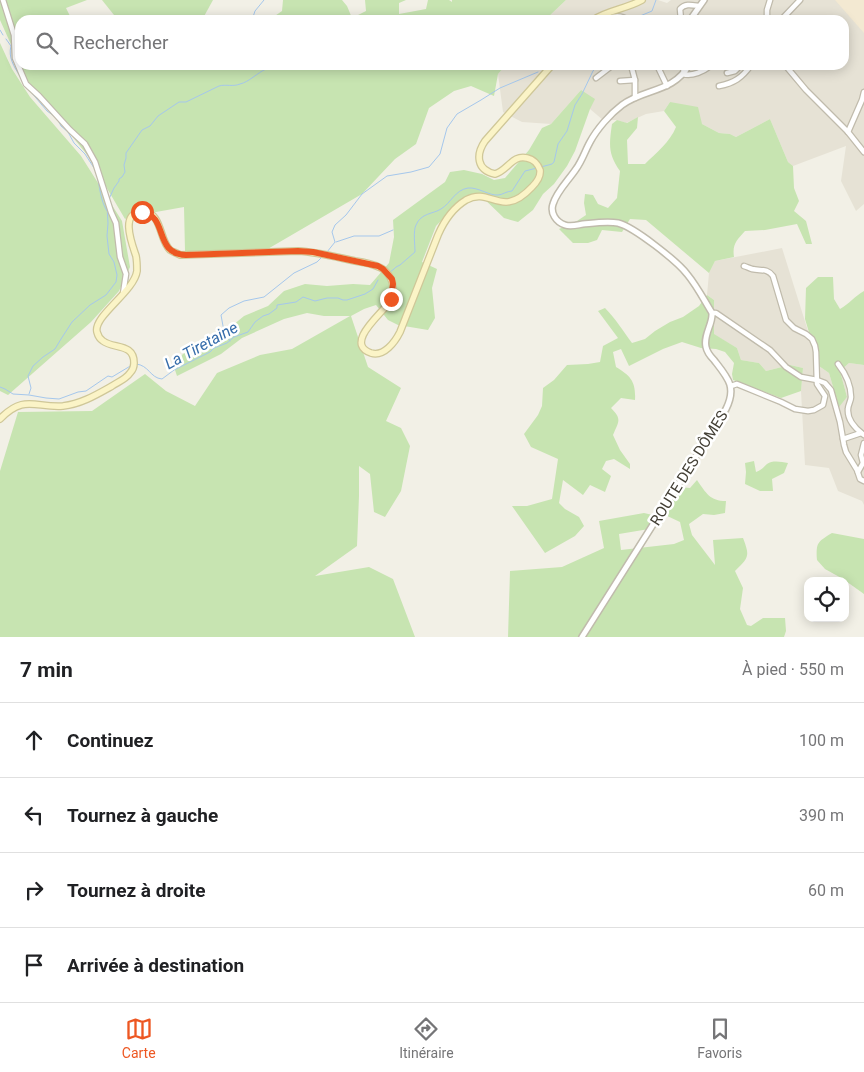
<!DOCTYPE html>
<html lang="fr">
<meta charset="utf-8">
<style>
:root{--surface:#fff;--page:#f6f6f6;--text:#202124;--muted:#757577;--line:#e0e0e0;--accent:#ed5722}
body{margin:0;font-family:Roboto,sans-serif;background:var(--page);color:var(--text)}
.controls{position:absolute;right:15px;bottom:15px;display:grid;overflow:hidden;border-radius:10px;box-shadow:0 2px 12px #0003}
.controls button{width:45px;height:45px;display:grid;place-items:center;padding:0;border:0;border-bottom:1px solid var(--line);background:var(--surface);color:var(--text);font:25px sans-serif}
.stop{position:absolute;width:15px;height:15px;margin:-11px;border:4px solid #ed5722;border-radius:50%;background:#fff}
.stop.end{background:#ed5722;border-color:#fff;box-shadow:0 1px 5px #0008}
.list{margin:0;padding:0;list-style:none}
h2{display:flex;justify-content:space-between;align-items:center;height:65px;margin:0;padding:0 20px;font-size:21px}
h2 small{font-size:16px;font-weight:400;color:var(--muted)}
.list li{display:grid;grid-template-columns:32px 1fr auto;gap:15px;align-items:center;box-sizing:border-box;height:75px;padding:0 20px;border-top:1px solid var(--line)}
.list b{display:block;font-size:19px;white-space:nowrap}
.list em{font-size:16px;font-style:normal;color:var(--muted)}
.icon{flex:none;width:28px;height:28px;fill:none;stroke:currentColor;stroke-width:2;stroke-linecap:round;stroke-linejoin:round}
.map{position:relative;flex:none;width:864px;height:637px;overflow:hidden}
.search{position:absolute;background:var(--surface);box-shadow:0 2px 12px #0003;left:15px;right:15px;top:15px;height:55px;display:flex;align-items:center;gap:12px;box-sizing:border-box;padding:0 18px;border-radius:15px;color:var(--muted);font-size:19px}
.sheet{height:365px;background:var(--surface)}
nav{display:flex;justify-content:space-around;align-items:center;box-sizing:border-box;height:70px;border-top:1px solid var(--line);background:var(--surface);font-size:14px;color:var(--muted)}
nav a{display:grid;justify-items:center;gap:2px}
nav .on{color:var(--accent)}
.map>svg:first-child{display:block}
.residential{fill:#e6e2d5}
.commercial{fill:#f3e9d2}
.green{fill:#c7e4b1}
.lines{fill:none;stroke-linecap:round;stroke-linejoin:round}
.stream{stroke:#a5c7ec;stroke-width:1}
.minor-casing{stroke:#c0bbac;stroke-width:7}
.tertiary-casing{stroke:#c0bbac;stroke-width:8}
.secondary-casing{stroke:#cfc798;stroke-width:8}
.minor{stroke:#fff;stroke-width:4.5}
.tertiary{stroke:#fff;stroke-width:5}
.secondary{stroke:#fbf4c7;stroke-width:5.5}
.route{stroke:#ed5722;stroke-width:6}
.labels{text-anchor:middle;stroke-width:5;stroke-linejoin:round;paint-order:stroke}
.street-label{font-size:15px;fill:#444036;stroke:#fff}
.water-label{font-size:16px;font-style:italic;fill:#356caa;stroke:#fff}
</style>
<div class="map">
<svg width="864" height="637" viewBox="0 0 864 637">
<rect width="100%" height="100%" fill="#f2f0e6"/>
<g class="residential">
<polygon points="566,0 658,0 667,3 671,0 864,0 864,204 856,211 841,181 846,146 793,166 788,162 770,119 736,137 730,134 719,133 702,124 670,102 664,111 646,114 626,123 617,120 603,120 590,109 581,90 551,124 522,122 503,112 498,74 506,65 844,65 844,20 545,20"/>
<polygon points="782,248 819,366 829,373 839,406 847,397 840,371 849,363 864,365 864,505 862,501 838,491 829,468 805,465 801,391 803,368 790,365 766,371 759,363 741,360 737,348 713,334 714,300 707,295 709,273 715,261"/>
</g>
<polygon class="commercial" points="835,0 864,0 864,33"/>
<g class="green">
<polygon points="0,0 87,0 66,8 72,20 20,20 20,65 506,65 498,74 494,96 471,86 454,91 429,108 416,144 395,159 362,194 266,250 214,253 185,251 184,207 156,212 140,211 125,219 88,156 27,80 0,20"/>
<polygon points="102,0 213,0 202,20 118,20"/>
<polygon points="283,0 342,0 347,6 352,18 366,11 365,0 406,0 399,3 399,14 426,9 428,0 449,0 452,2 452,0 566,0 545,20 269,20 282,11"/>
<polygon points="0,43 12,69 30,97 81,156 122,221 130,267 119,291 91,322 8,395 0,391"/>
<polygon points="581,90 595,99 590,109 575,151 567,166 554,184 543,194 533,210 518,222 504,218 479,194 461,200 436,226 422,262 437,269 432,288 435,318 428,330 398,325 388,320 376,305 364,309 351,316 368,367 401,388 386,421 401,428 410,446 401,491 385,517 374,512 370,474 359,466 359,496 357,546 315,576 369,567 393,579 415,637 0,637 0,471 18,412 92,411 145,374 166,391 195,406 217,373 260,355 292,349 350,316 324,316 307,313 284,319 242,338 221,354 177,376 173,364 183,354 227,330 244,316 268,306 284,291 305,284 327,286 353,284 370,285 389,263 394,237 393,220 445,182 450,172 464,170 482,174 494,180 505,178 529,150 542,128 551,124"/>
<path d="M670 102 698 107 702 124 719 133 730 134 736 137 770 119 788 162 793 166 794 188 799 201 794 211 806 221 812 244H806L797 224 765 230 745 231C737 240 732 244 734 257L715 261 709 273 646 220 630 219 622 232 602 230 597 240 588 243H573L559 229 577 221 586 215 584 203 585 194 593 195 598 204 608 208 617 198 620 171C608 154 609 145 612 124L617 120 627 123 638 117 637 128 627 140 628 164H645C656 153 670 142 676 127L664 111Z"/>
<path d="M818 277H833L834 299 840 309C849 304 855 296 864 291V365L849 363 840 371 847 397 839 407 829 373 819 366 805 319 806 288Z"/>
<path d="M707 295 714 300V334L737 348 741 360 759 363 766 371 790 365 803 368 801 391 781 398 733 380 732 374 734 363 725 352 716 349 701 348 682 342 663 349 629 366 621 349 613 352 616 367C631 376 636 382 635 400L621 398 611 408C622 419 619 421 613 435L620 450 630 464V469L614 459 606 461 602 469 611 476 605 492 590 485 583 495 563 480 559 503 565 509 579 517 584 526 575 536 545 553 512 506H527L552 499 558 459 531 447 524 434 538 415 542 406 543 388 554 380 567 365 588 364 600 362 603 346 618 338 598 311 605 308C616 319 623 331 632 343L645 339 655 331 670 322 683 317 699 306Z"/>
<path d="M754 461 756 472C761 470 763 468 767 464 773 460 781 462 788 463L784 473 772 479 773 491H760L745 484 746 472 745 463Z"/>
<path d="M697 480C706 493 710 501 726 501L725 513 714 515 703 514 689 524 692 535 715 565 713 540 743 538C750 556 749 558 735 571L743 588 740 609 747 625 751 626 763 618H785L786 631 784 637H508L510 571 562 567 604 548 599 521 644 513 657 516 649 529 619 534 621 550 674 544 684 540 680 522 663 514 680 487 690 488Z"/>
<path d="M832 533 864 539V594L843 579 825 569 817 560C816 543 817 542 832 533Z"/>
</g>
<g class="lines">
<g class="stream">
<polyline points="252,20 255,11 264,0"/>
<polyline points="637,20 640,16 652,11 656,0"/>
<polyline points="0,30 3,35"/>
<path d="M6 39 11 46C8 57 14 67 20 76"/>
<polyline points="31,92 47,111 54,116"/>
<polyline points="57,118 61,126 68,132 74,143 85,154 96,171"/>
<polyline points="541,167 552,164 554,162 558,144 567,131 575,105 582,94 593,71 598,65"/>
<path d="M97 175C100 187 100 200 107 211"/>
<path d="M109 199 114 188 119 181V179L122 177 125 172 124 165 126 158V153L142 130 150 126 158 116 179 102H186L219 86C226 84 233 87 240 84 249 82 257 73 266 69L267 65"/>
<polyline points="336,242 354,236 379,236 393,230"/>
<polyline points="327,252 335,242 332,232 335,225 346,215 362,194 387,176 411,172 429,167 440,154 447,128 457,114 481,100 500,88 538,72"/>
<path d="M390 272 394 269 396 267 400 265 415 252C415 245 413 231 416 225 421 213 433 214 441 209 451 203 455 190 468 188 478 187 490 196 498 195 502 195 507 191 512 191L525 171 537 168"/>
<polyline points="230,341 223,326 221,315 229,308 244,301 264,297 294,273 317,262 322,257"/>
<path d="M136 364C149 365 150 378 162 379L174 370 210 352 214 348 227 343 234 337 248 332 255 322 263 316 269 314 277 308V305L296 302 303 297 315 301 327 298H338L343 300H347L365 294 373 289 378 280"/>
<polyline points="0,387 5,389 13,394 29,395 46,398 59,399 78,392 86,391 108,376 112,377 132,365"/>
<polyline points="29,394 31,388 28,376 33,366 43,357 55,349 61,339 72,322 90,305 106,295 116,282 117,275 114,262 109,254 107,236 108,223 107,206"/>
</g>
<g class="minor-casing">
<g id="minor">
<polyline points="3,0 14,35 15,58 26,84 39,96 70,130 85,144 95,162 111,212 116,223 120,257 126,274 123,294"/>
<path d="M602 20C611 17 620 14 628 20"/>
<path d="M681 20 680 9C685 3 692 5 699 6"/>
<polyline points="767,20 767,10 770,0"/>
<polyline points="781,20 800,0"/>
<polyline points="631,65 635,80 635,98"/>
<polyline points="657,65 667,86"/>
<polyline points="682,65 684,72"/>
<polyline points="785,65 806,90 848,132 864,152"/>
<polyline points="727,73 735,71 741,65"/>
<path d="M683 74C692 77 704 71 712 65"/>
<polyline points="596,78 613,65"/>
<polyline points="620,81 635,80"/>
<path d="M719 86C734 83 742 78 751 65"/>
<polyline points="848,132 862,100 864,92"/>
<polyline points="712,313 716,313 770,350 786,367 801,377 817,380 825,383 831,390 840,422 844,445 846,452 857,470 860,479 864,481"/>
<path d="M838 364C845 373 851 385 851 397 851 401 848 405 848 409 847 420 856 429 864 435"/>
<path d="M731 386 737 384 781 402 795 409 808 411 814 410 823 405 825 396 817 384 816 352 815 346 812 339 806 334 794 328 786 320 773 276C767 268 761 271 752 269 749 268 747 267 744 266"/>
<polyline points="843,439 861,433"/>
<polyline points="858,472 863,463 861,455 864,443"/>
</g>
</g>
<g class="tertiary-casing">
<g id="tertiary">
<polyline points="690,20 704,0"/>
<path d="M582 637 726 409C737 387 728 378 714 360 710 356 707 352 706 347 703 335 713 324 712 313 704 300 697 286 687 274 677 261 634 227 618 223 607 221 594 223 583 224 577 225 571 227 565 225 556 222 550 213 553 204 557 191 568 181 576 169 582 161 585 151 590 142 597 129 610 114 622 105 645 88 673 93 689 65"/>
</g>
</g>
<g class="secondary-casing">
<g id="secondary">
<path d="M593 20C608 10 626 9 642 0"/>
<path d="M0 419C24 394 35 408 63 406 81 404 96 395 112 386 118 382 126 379 130 373 133 370 134 367 134 363 134 343 113 349 103 341 100 339 98 336 97 332 93 316 134 292 137 271 137 265 137 261 136 256 132 244 119 211 143 212 162 212 159 240 170 250 173 252 177 253 180 255L298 251C317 252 336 257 355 261 363 262 373 264 381 268 385 270 389 275 391 279 395 287 392 298 387 305 381 314 344 344 371 353 384 357 395 342 400 332L438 235C444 221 453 208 466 200 491 186 501 220 532 187 536 183 541 177 540 170 538 164 533 159 527 158 513 154 507 171 495 174 476 170 476 154 485 141L552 65"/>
</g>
</g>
<use href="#minor" class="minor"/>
<use href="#tertiary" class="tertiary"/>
<use href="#secondary" class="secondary"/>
</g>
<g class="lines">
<path class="route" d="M142 212C169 216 153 254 186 255L298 251 313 252 378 266 383 269 392 279 393 284 391 299"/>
</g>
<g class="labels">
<g class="street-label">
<text transform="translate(689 468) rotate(-58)" y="5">ROUTE DES DÔMES</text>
</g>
<g class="water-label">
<text transform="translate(201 345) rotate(-29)" y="6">La Tiretaine</text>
</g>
</g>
</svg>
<div class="controls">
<button><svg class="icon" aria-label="locate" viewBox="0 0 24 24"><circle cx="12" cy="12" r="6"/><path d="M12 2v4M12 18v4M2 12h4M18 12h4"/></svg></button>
</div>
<div class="stop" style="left:142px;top:212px"></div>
<div class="stop end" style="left:391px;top:299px"></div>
<div class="search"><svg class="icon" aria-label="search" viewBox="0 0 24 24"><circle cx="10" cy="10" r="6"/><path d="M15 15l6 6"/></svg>Rechercher</div>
</div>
<section class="sheet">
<h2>7 min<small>À pied · 550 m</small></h2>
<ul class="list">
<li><svg class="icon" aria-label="ahead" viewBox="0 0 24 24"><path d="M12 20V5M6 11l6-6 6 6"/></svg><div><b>Continuez</b></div><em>100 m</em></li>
<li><svg class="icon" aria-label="left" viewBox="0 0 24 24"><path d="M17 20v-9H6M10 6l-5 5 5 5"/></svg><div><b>Tournez à gauche</b></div><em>390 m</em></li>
<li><svg class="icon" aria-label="right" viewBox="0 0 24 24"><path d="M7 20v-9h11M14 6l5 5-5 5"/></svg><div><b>Tournez à droite</b></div><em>60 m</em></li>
<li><svg class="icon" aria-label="arrive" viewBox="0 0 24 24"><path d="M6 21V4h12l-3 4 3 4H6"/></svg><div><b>Arrivée à destination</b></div></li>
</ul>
</section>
<nav>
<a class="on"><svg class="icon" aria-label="map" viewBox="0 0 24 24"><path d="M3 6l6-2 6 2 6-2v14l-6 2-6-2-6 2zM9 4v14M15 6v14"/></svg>Carte</a>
<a><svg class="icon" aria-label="directions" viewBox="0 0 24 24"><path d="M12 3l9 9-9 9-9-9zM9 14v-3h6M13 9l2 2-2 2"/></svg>Itinéraire</a>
<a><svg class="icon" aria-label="saved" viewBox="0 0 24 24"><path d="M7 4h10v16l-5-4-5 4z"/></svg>Favoris</a>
</nav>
